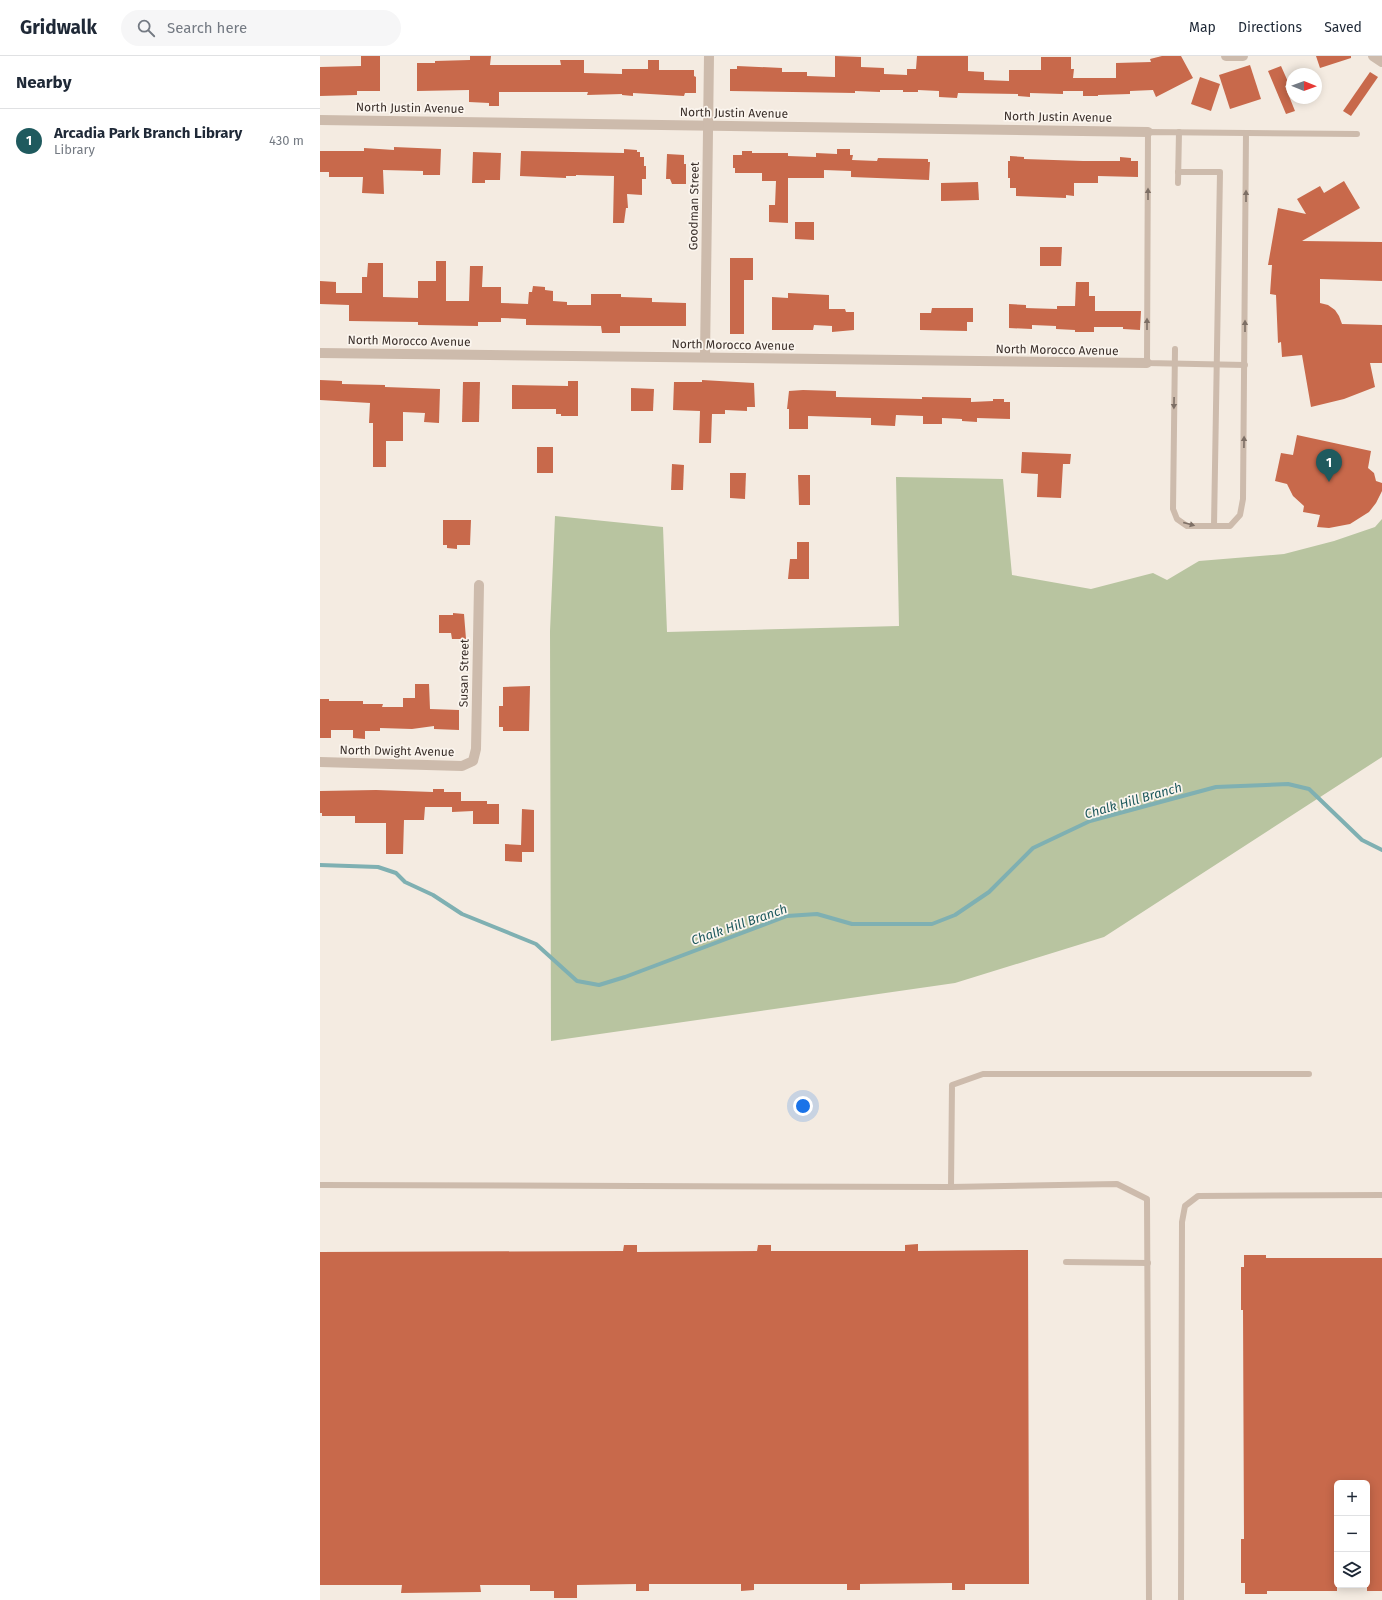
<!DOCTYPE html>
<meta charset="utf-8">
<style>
:root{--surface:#fff;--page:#f6f6f7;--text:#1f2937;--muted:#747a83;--line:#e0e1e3;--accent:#1f5a5e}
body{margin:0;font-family:"Fira Sans",sans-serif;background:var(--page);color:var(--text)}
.controls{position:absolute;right:12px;bottom:12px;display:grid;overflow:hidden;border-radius:6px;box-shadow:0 2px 10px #0003}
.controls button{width:36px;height:36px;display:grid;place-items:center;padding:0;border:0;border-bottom:1px solid var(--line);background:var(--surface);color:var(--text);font:20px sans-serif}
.compass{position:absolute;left:966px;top:12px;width:36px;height:36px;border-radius:50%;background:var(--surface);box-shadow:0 2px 10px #0003;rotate:91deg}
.you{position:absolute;left:483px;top:1050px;width:14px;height:14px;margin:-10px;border:3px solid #fff;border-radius:50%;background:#1a73e8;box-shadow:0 0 0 6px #1a73e833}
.badge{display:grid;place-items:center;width:26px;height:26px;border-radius:50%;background:var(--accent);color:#fff;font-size:13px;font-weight:700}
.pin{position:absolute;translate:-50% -33px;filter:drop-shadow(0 1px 2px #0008)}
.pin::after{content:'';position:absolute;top:21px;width:14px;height:12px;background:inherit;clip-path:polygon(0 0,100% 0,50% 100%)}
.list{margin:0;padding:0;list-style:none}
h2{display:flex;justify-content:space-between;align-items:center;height:52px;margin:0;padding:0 16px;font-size:17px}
h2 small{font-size:13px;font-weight:400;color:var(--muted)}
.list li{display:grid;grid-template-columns:26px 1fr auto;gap:12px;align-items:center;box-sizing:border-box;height:64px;padding:0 16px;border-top:1px solid var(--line)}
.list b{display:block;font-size:15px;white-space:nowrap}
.list p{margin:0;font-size:13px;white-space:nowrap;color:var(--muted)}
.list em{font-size:13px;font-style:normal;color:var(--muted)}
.icon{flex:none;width:22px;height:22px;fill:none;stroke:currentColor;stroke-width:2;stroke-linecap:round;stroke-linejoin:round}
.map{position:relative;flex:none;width:1062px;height:1544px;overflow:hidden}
header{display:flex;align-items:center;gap:24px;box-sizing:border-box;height:56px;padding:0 20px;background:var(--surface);border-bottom:1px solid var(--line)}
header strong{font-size:19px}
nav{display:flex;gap:22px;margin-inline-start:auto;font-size:14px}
.search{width:280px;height:36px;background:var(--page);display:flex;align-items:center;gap:10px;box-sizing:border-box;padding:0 14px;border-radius:22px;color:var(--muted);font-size:15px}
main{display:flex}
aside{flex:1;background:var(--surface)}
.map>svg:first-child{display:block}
.green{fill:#b8c4a0}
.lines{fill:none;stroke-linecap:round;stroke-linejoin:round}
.stream{stroke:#7fb0b2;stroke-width:4}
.building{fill:#c8694b}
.lane{stroke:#cdbbac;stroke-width:6}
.street{stroke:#cdbbac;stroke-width:10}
.oneway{fill:#7d6f65}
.labels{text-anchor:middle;stroke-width:3.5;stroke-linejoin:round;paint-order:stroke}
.street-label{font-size:12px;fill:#3b302b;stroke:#fbf5ee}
.water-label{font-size:13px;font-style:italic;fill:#1f5a5e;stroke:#fbf5ee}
</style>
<header>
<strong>Gridwalk</strong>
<div class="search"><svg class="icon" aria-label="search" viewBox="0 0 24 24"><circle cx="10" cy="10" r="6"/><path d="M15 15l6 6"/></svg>Search here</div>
<nav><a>Map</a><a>Directions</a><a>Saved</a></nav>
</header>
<main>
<aside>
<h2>Nearby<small></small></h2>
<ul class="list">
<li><span class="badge">1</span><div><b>Arcadia Park Branch Library</b><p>Library</p></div><em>430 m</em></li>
</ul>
</aside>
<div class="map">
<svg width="1062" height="1544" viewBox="0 0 1062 1544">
<rect width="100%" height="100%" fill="#f4ebe1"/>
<polygon class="green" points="576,421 683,423 692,519 771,533 833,517 847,524 879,505 964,498 1014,485 1055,471 1062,463 1062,701 784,881 635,927 231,985 230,575 235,460 343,471 347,576 579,570"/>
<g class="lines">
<polyline class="stream" points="0,809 58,811 76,817 85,826 113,839 142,858 216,888 257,925 279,929 305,921 467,860 497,858 532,868 612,868 635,859 669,836 713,792 770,765 896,731 968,728 989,733 1042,784 1062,794"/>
</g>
<g class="building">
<polygon points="41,0 60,0 60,35 37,35 37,39 0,40 0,11 41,10"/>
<polygon points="150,0 171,0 170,9 241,9 240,4 264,4 264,17 302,18 302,13 328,13 328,4 339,4 339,14 374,14 374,20 376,21 376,37 365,37 364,40 313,37 313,40 302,39 302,38 267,39 268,36 179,36 179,50 169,50 169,47 149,46 149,34 97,35 97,7 115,7 115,5 150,4"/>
<polygon points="515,0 541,1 541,11 564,12 564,18 587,19 587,13 596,13 597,0 648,0 648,15 664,16 664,24 689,25 689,14 721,14 721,1 751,1 751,13 754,13 753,22 796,22 796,7 831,6 830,3 842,0 861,0 873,22 836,41 833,34 810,35 810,38 778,39 778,40 763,40 763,35 743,35 743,38 710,37 710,41 698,40 698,38 638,37 637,42 619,41 619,35 598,34 598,36 583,36 583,34 560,34 560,36 535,35 535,37 410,35 410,13 417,13 417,10 462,12 462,16 487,16 487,20 515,21"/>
<polygon points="996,0 1031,0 1031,2 1000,12"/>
<polygon points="930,9 941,43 910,53 899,19"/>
<polygon points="961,10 969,28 965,30 975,55 966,58 948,15"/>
<polygon points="1050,16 1058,21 1031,60 1023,55"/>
<polygon points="880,21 900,28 891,55 871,48"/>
<polygon points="74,91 121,93 120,119 103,119 103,115 63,114 64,138 42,137 43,121 9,121 9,116 0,116 0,95 44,95 44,92 74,94"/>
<polygon points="304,93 317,94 317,96 320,96 320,101 324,101 324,110 326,110 326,123 322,123 322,139 307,138 308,152 306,152 304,167 293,167 294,120 256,119 256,120 246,120 246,122 200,120 201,95 304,97"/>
<polygon points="517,93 530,93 530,99 533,99 532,104 557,105 558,102 608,103 608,106 610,106 609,124 531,121 531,115 504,114 504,122 468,122 468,167 449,166 449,149 455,149 456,125 442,125 442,117 415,117 415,112 413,112 413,99 422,99 422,95 432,95 432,97 468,97 468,100 496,101 496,97 517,98"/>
<polygon points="153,96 181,97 180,124 165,124 165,127 152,127"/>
<polygon points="347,98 364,99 364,108 366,108 366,128 352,128 350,123 346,123"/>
<polygon points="690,100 704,101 704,103 763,105 800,105 800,101 811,102 811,105 818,105 818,121 778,120 778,127 754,127 754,140 746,139 746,142 696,140 696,132 690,132 690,122 688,122 688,105 690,105"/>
<polygon points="1024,125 1040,152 982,185 1062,186 1062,225 1000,223 1000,247 1008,249 1015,254 1019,260 1022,268 1062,269 1062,307 1050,307 1055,331 1024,343 991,351 982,299 962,301 961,286 958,287 956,239 950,238 952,209 948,209 958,152 986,158 977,143 1000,130 1004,137"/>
<polygon points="658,126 659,144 621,145 621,127"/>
<polygon points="475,166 494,166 494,184 475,183"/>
<polygon points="720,191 742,191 741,210 720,210"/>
<polygon points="410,202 433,202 433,224 424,224 424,278 410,278"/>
<polygon points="116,205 126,205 126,245 149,245 150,210 163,210 162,231 181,231 181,247 208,248 209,236 212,236 213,230 225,231 225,234 233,235 233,245 247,246 247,249 271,249 271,238 301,238 301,241 332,242 332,246 366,247 366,270 300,270 300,277 282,277 281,270 206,269 206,263 181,262 181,266 158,266 158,270 98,269 98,266 29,265 29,249 0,248 0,225 16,226 16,237 42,237 42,221 47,221 48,207 63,207 63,241 98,242 98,225 116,225"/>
<polygon points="756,226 769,226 769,240 775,240 775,255 821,255 820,274 803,273 803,271 774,271 774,276 755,276 755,274 736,273 736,270 712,269 712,273 689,272 689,248 706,249 706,252 737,253 737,250 755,250"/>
<polygon points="468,237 509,239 509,253 525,253 526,256 534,256 534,274 512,276 512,270 494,269 493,274 452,274 452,241 468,242"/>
<polygon points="612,252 653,252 653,266 647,266 647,275 600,274 600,257 611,257"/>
<polygon points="0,324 22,325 22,328 65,329 65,331 120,333 119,367 104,366 105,357 83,356 83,385 66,385 66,411 53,411 53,367 49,367 50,347 0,344"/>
<polygon points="382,324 434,327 435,351 427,351 427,355 405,354 405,358 392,358 391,387 379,387 380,355 353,354 354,326 382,326"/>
<polygon points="248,325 258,325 258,360 241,360 241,358 236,358 236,353 192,353 192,329 248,330"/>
<polygon points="143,326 160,326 159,366 142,366"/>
<polygon points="311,332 334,333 333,355 311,355"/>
<polygon points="483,334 516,335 516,341 602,343 602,341 651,342 651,346 673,345 673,343 684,343 684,346 690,346 690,363 657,362 657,366 642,365 642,363 622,362 622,368 603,368 603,360 576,359 575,370 551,369 551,362 488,360 488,373 469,373 469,353 467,353 469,335"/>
<polygon points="977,379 1051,395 1048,412 1054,417 1056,425 1062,427 1062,435 1056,447 1049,456 1030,468 1009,472 997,471 1000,459 983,456 984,450 973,440 967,428 955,425 961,397 973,399"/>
<rect x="217" y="391" width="16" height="26"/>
<polygon points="702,396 751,398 750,408 743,408 741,442 717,441 718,418 701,417"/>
<polygon points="352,408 364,409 363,434 351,434"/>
<polygon points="410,417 426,417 425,443 410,442"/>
<polygon points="478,419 490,419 490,449 479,449"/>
<polygon points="123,464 151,464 150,489 137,489 137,493 127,492 127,489 123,489"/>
<polygon points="477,486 489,486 489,523 468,523 470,503 477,503"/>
<polygon points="133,557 144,558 146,583 132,583 131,577 119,577 119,559 133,559"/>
<polygon points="95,628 109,628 110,653 139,654 139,674 114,673 114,670 92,673 60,672 60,675 45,675 45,683 33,682 33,674 11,674 11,682 0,682 0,643 9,643 9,645 43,645 43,648 63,648 62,651 83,651 83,642 95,642"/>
<polygon points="210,630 209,675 183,675 183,671 179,671 179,650 183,650 183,631"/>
<polygon points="113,733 124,733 124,736 141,736 141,745 167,745 167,748 179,748 179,768 153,768 153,755 132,756 132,751 105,751 104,764 84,764 83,798 66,798 66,767 35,767 35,760 2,760 2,757 0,757 0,735 56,734 113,736"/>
<polygon points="202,753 214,754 214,796 202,796 202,806 185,805 185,788 201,789"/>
<polygon points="598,1188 598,1195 708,1194 709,1528 645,1528 645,1534 632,1534 632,1527 540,1528 540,1534 527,1534 527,1528 434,1528 434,1534 421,1535 421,1528 329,1528 329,1535 316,1535 316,1528 257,1529 257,1542 234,1542 234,1535 210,1535 210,1529 160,1529 161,1536 81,1537 82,1529 0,1529 0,1196 303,1195 304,1189 317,1189 317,1196 437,1195 438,1189 451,1189 451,1195 585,1195 585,1189"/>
<polygon points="924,1199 946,1199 946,1202 1062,1202 1062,1535 1047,1535 1047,1427 1017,1427 1017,1535 947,1535 947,1538 925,1538 925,1527 921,1527 921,1483 924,1483 923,1254 921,1254 921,1211 924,1211"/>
</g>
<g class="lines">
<g class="lane">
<polyline points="858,116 900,116 894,470"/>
<polyline points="858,127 859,76"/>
<polyline points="855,293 853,453 857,463 867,470 910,470 920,459 923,443 926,77"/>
<polyline points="925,309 827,307 828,76 1037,78"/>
<polyline points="0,1129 631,1131 797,1128 827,1143 829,1544"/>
<polyline points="631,1131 632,1029 663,1018 989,1018"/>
<polyline points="746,1206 828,1207"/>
<polyline points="861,1544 862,1166 865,1150 878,1140 1062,1139"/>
</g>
<g class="street">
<polyline points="906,0 923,0"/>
<polyline points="1053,0 1062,6"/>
<polyline points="0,64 828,76"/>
<polyline points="0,297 827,307"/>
<polyline points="385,301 389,0"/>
<polyline points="0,706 142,710 153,705 156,693 159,529"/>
</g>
</g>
<defs><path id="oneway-solid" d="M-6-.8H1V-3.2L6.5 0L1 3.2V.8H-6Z"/></defs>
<g class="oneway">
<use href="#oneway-solid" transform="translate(828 138) rotate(-90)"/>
<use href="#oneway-solid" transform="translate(926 140) rotate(-90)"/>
<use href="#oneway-solid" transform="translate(827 268) rotate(-90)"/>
<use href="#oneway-solid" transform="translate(925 270) rotate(-90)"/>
<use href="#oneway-solid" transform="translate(854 347) rotate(91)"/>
<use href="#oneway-solid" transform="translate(924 386) rotate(-89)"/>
<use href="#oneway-solid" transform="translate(869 468) rotate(15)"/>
</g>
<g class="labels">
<g class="street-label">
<text transform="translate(90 52) rotate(1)" y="4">North Justin Avenue</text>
<text transform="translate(414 57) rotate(1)" y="4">North Justin Avenue</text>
<text transform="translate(738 61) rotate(1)" y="4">North Justin Avenue</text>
<text transform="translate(374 150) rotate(-89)" y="4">Goodman Street</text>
<text transform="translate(89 285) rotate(1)" y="4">North Morocco Avenue</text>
<text transform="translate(413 289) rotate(1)" y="4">North Morocco Avenue</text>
<text transform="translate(737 294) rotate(1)" y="4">North Morocco Avenue</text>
<text transform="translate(144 617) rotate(-89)" y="4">Susan Street</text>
<text transform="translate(77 695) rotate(1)" y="4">North Dwight Avenue</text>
</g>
<g class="water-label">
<text transform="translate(813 744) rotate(-16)" y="5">Chalk Hill Branch</text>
<text transform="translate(419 868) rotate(-19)" y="5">Chalk Hill Branch</text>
</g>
</g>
</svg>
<div class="controls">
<button>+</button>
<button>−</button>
<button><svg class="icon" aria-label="layers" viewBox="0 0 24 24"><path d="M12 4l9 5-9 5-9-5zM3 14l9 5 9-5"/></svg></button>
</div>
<svg class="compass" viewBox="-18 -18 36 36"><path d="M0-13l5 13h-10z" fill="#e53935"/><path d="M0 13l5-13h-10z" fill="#747a83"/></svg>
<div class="you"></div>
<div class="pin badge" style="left:1009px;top:426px">1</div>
</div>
</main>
